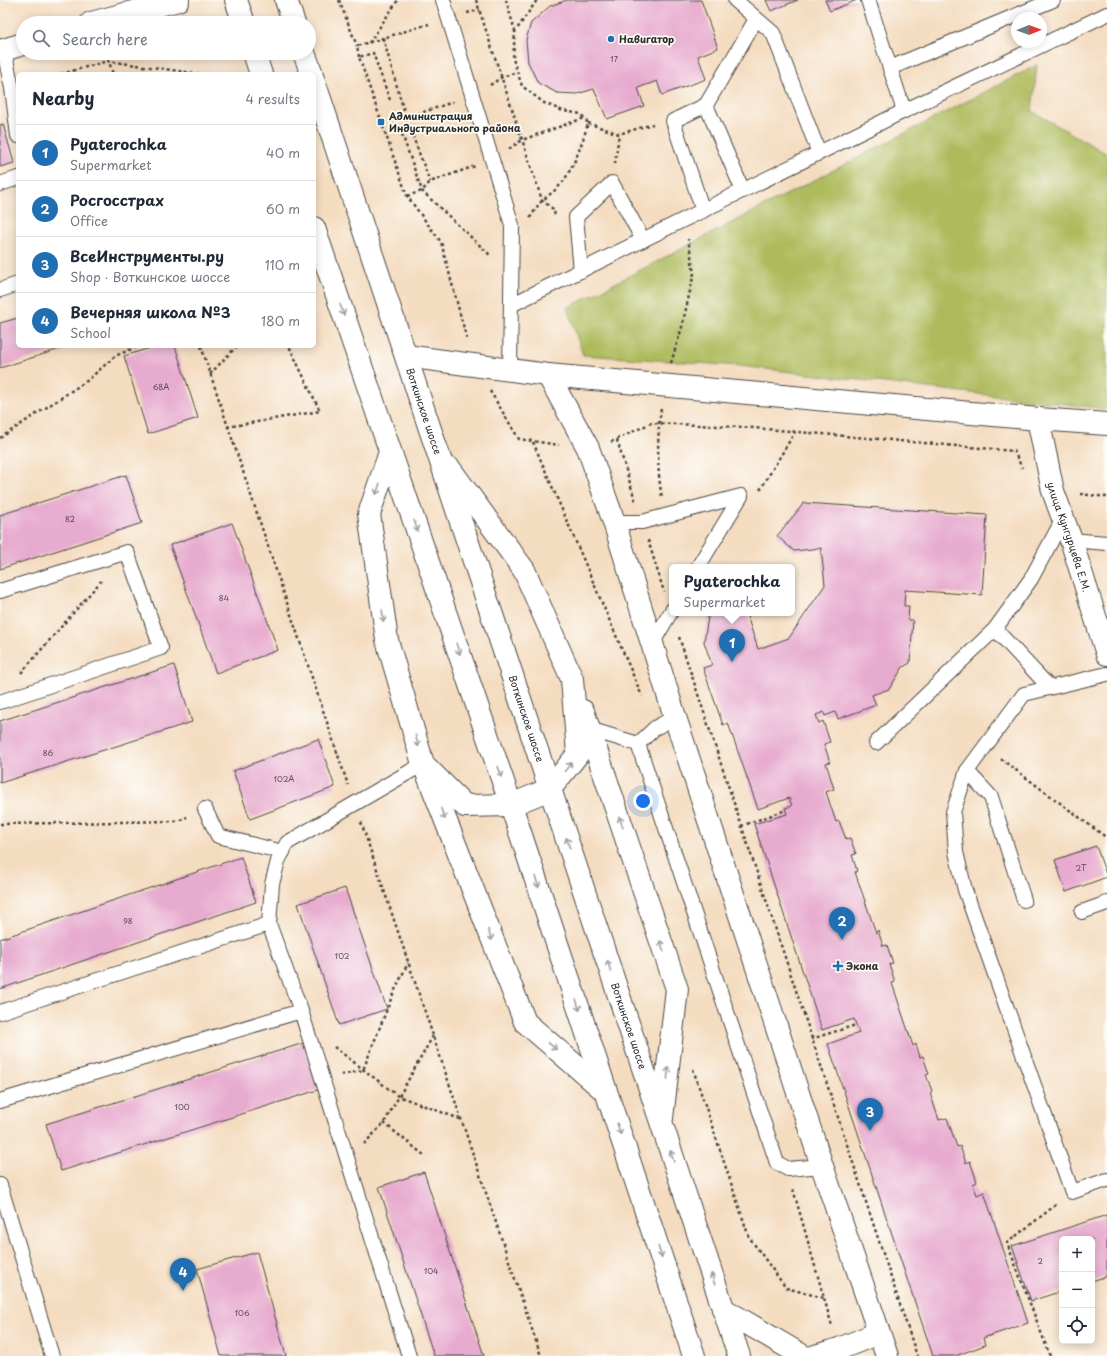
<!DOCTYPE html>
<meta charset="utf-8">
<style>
:root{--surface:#fff;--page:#f6f6f7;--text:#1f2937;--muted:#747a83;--line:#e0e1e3;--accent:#1f6fb2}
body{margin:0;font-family:"Playpen Sans",sans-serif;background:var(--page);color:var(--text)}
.controls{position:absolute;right:12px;bottom:12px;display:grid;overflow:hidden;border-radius:6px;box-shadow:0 2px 10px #0003}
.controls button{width:36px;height:36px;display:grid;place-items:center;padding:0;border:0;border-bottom:1px solid var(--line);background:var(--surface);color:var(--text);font:20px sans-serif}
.compass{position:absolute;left:1011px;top:12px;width:36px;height:36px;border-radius:50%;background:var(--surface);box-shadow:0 2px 10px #0003;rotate:89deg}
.you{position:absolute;left:643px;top:801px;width:14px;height:14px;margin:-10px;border:3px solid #fff;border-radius:50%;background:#1a73e8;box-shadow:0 0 0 6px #1a73e833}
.badge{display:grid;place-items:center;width:26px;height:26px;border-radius:50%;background:var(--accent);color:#fff;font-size:13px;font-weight:700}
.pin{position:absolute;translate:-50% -33px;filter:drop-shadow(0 1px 2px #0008)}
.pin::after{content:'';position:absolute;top:21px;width:14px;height:12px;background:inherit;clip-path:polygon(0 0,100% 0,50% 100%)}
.popup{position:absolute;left:669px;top:564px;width:126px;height:52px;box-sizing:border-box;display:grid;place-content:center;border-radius:6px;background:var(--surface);filter:drop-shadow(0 1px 3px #0005);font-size:13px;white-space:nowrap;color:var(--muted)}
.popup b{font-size:15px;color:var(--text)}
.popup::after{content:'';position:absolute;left:50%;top:100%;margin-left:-8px;border:8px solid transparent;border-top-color:var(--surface)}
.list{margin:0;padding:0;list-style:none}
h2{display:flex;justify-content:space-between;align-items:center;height:52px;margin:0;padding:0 16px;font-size:17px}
h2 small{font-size:13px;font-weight:400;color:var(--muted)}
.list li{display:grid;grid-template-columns:26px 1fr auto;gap:12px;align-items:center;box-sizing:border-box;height:56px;padding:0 16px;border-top:1px solid var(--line)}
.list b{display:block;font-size:15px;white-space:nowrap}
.list p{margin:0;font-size:13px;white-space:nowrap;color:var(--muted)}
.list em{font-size:13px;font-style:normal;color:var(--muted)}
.icon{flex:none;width:22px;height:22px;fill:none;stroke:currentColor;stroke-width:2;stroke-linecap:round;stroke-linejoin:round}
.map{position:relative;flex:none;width:1107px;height:1356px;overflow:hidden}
.search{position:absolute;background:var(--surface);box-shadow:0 2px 10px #0003;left:16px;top:16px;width:300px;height:44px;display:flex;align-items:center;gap:10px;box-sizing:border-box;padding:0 14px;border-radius:22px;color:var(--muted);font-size:15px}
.panel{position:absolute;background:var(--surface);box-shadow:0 2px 10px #0003;left:16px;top:72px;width:300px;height:276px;border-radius:6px}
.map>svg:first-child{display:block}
.green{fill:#aebb5d;stroke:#6c7344}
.building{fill:#e7abcf}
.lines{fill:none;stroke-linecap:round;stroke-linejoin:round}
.service-casing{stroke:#494641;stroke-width:16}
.minor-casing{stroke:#494641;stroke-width:24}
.primary-casing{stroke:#494641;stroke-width:24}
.path{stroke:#494641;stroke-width:2.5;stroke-dasharray:3 3;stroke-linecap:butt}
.service{stroke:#fff;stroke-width:14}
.minor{stroke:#fff;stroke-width:22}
.primary{stroke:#fff;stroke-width:22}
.oneway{stroke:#a0a0a0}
.poi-dot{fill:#1f6fb2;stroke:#fdfcf7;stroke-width:1.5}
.labels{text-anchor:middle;stroke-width:3.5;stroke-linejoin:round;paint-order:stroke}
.number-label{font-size:8px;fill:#5a4b54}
.poi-label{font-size:10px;font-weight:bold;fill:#2b2b2b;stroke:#fdfcf7;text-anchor:start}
.street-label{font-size:10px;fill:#2b2b2b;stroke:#fdfcf7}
</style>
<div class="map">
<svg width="1107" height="1356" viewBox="0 0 1107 1356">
<rect width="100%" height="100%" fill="#fdfcf7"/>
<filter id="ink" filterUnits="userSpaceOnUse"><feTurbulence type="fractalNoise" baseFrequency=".025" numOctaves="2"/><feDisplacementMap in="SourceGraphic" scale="8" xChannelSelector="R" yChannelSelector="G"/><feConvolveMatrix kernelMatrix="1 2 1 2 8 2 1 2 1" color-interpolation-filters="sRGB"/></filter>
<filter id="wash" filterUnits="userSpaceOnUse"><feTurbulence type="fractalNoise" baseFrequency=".012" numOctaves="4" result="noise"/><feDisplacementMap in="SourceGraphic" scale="16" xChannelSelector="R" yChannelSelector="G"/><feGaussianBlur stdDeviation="0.9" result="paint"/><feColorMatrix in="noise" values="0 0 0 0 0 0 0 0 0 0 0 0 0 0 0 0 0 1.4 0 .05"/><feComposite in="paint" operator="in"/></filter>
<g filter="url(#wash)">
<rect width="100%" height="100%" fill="#f4dcc0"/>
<polygon class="green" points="1037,65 1032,111 1107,154 1107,409 740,366 583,355 567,308"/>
<g id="blocks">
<g class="building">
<polygon points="567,0 701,0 718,48 698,56 706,79 662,95 657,81 638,88 644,106 607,119 594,89 577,94 557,93 538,83 528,62 526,40 531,23 550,6"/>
<polygon points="766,0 798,0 771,11"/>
<polygon points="825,0 857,0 830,11"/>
<polygon points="3,124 14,163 0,167 0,125"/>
<polygon points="18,318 18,346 69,346 0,368 0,323"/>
<polygon points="157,346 175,346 198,418 148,434 124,356"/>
<polygon points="126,475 142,523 0,569 0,515"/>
<polygon points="804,503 987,515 982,595 905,590 904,606 909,606 908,620 913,620 910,663 903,667 889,689 872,695 876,705 838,719 835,712 825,716 824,712 816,715 819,723 823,721 830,742 824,744 830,762 826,763 834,789 826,792 836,822 839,821 846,839 850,838 856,854 852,855 857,871 855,872 876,933 878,930 883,946 887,945 893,963 889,964 895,982 892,983 913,1046 916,1044 920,1057 923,1056 929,1074 926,1075 932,1091 930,1093 939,1120 947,1118 957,1147 960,1146 966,1163 970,1161 977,1182 973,1184 977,1195 984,1192 1028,1323 983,1338 985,1345 955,1356 933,1356 828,1044 859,1033 854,1019 822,1030 754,824 787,814 785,808 792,806 789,798 758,809 728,723 723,725 703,668 712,665 704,642 708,617 711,613 746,613 758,649 789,638 825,585 821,548 794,551 777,536"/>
<polygon points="232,523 278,650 216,673 170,545"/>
<polygon points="174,665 192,722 0,783 0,721"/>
<polygon points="318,739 335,787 250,819 233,771"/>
<polygon points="1096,846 1107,877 1066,892 1055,860"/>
<polygon points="241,857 256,902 0,989 0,939"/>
<polygon points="345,888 387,1009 339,1025 298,904"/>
<polygon points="304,1043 318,1090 61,1171 46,1124"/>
<polygon points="424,1172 484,1356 434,1356 379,1187"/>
<polygon points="1107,1215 1107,1276 1092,1281 1092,1239 1062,1239 1062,1291 1031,1301 1012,1246"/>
<polygon points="257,1252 286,1356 221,1356 197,1269"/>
</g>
</g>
</g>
<g filter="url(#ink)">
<use href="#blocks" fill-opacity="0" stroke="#494641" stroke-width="1"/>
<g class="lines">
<g class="service-casing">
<g id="service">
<polyline points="443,0 512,225 510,370"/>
<polyline points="735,0 773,33 819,153"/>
<polyline points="868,0 890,68"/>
<polyline points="4,51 12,88 18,136"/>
<polyline points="904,111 890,68 1053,0"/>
<polyline points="0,184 18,178"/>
<polyline points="743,191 706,105 756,19"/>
<polyline points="703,211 673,121 706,105"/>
<polyline points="581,271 576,217 612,183 643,240"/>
<polyline points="0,290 18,284"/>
<polyline points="511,305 904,111 1107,14"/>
<polyline points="614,522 642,522 741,496 698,567"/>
<polyline points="1071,540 1107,543"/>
<polyline points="0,591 127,552 161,648 0,702"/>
<polyline points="995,629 1050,688"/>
<polyline points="652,644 672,610"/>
<polyline points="1107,674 1024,694 967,771 953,812 956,852 965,890 1072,1192 1107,1180"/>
<polyline points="675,717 655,728 638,744 777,1163 788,1169 822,1166"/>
<polyline points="589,729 638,744"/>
<polyline points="876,743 995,629 1031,579 1063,519"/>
<polyline points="967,771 991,797 1024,900"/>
<polyline points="205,809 218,836 283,852"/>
<polyline points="1082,912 1107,903"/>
<polyline points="269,924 272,884 278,861 287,843 423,764"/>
<polyline points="301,1011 409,1356"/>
<polyline points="0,1012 269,924 301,1011 0,1101"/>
<polyline points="0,1185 52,1356"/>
</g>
</g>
<g class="minor-casing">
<g id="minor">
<polyline points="91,23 178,0"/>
<polyline points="0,51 23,44"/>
<polyline points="406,356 548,375 1038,419 1107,424"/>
<polyline points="548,375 588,448 614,522 675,717 822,1166 887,1356"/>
<path id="s1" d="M1038 419 1053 491 1071 540 1107 654"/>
<polyline points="723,1309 803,1356"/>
<polyline points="815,1356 839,1349 878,1333"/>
</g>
</g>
<g class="primary-casing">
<g id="primary">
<polyline points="236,0 244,23"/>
<polyline points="286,0 294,23"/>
<polyline points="254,53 261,74"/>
<polyline points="304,53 312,74"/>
<path id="s2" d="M314 81 739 1356"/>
<polyline points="314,228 511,805 694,1356"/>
<polyline points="390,452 369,514 387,640 423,764 465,806 511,805 550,789 578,754 572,679 524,570 450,469"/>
<polyline points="583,711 677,989 662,1118"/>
<polyline points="427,773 525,1022 606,1092"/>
</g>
</g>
<g class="path">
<polyline points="339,0 357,46"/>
<polyline points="476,0 542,200 553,209 555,215"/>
<polyline points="506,0 515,31"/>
<polyline points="467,13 480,10"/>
<polyline points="383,38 406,118 430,182"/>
<polyline points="369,43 398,0"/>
<polyline points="106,53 113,74"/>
<polyline points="359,57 357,46 429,24"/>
<polyline points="61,74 108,61 200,74"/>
<polyline points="490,85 502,77 517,72"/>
<polyline points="390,100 373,53 359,57 407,196 441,242 467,340"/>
<polyline points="406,118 453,102"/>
<polyline points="588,123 619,134 653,124"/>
<polyline points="402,134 422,191 491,256"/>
<polyline points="509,149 522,140 584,118"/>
<polyline points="615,164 619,134"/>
<polyline points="407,196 422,191 430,182 475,166"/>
<path d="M530 218C534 212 538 204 543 200 550 194 556 190 562 183 575 165 582 144 588 123L581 114 563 111 544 103 522 86 513 59 515 32 537 0"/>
<polyline points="201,346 348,785"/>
<polyline points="671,363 682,327 694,273 688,239"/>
<polyline points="210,374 237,346"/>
<polyline points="490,391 519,439 559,445"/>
<path d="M661 409C657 433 657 474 662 497"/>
<polyline points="227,427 320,411 289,346"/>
<polyline points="0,438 88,380 115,356 139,346"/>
<polyline points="617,440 636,503"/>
<polyline points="533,442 642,696"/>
<polyline points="611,442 651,423 743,427 1014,451 1022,468"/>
<polyline points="760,490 795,432"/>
<polyline points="1080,494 1107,497"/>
<polyline points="648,540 664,592"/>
<polyline points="679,637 917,1356"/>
<polyline points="21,673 101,581"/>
<polyline points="1001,759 1107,838"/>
<polyline points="361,822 541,1356"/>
<polyline points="0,824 178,821 187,817"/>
<polyline points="741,826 786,810"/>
<polyline points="811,1039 856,1025"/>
<polyline points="334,1047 398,1096 460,1119"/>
<polyline points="693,1069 749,1237 786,1288 824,1298"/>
<polyline points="341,1075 363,1070 393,994 408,963"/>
<polyline points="384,1123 425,1156"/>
<polyline points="364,1144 384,1123 433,1036"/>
<polyline points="793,1189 832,1326"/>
<polyline points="1050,1356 1007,1243 1057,1204"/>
</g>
<use href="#service" class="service"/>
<use href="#minor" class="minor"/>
<use href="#primary" class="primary"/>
</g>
<defs><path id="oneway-shaft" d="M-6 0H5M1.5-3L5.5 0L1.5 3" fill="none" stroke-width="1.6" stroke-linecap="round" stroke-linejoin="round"/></defs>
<g class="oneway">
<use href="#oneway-shaft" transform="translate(342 310) rotate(71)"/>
<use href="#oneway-shaft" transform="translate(378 489) rotate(109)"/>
<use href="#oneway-shaft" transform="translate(416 526) rotate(71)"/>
<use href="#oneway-shaft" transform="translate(383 616) rotate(82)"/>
<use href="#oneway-shaft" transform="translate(458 649) rotate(71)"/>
<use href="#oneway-shaft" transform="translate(417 741) rotate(74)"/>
<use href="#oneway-shaft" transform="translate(568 767) rotate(-51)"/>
<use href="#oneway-shaft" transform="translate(500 772) rotate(71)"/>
<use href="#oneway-shaft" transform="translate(443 814) rotate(69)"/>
<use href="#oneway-shaft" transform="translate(621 822) rotate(-109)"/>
<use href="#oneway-shaft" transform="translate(568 843) rotate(-108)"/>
<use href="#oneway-shaft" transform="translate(537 882) rotate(72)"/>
<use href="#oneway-shaft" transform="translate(490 935) rotate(69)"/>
<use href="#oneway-shaft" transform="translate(662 946) rotate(-109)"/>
<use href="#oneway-shaft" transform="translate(609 966) rotate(-108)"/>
<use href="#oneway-shaft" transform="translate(578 1005) rotate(72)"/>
<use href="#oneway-shaft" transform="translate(552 1046) rotate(40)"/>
<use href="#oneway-shaft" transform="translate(668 1073) rotate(-84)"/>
<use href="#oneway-shaft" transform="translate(619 1129) rotate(72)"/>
<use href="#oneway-shaft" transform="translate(672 1156) rotate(-108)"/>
<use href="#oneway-shaft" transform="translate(660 1252) rotate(72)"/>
<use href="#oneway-shaft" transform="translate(713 1279) rotate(-108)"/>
</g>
</g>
<g class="poi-dot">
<circle cx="611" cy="39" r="4"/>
<rect x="377" y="118" width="8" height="8" rx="2"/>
<path d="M836 960h4v4h4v4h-4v4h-4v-4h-4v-4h4z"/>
</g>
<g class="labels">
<g class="number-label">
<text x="614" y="62">17</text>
<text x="161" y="390">68А</text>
<text x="70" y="522">82</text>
<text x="224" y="601">84</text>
<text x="48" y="756">86</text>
<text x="284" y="782">102А</text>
<text x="1081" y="871">2Т</text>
<text x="128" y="924">98</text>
<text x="342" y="959">102</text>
<text x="182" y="1110">100</text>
<text x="1040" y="1264">2</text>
<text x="431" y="1274">104</text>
<text x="242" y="1316">106</text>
</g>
<g class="poi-label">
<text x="619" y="43">Навигатор</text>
<text x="389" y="120">Администрация<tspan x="389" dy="12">Индустриального района</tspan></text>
<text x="846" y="970">Экона</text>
</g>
<g class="street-label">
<text dy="4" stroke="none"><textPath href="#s2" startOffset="348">Воткинское шоссе</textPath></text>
<text dy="4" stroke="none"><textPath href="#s1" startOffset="122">улица Кунгурцева Е.М.</textPath></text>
<text dy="4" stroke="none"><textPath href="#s2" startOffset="672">Воткинское шоссе</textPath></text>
<text dy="4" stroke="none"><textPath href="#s2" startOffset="996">Воткинское шоссе</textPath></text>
</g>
</g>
</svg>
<div class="controls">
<button>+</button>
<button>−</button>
<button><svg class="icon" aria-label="locate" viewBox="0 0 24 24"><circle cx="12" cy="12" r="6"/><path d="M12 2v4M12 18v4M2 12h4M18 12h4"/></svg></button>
</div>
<svg class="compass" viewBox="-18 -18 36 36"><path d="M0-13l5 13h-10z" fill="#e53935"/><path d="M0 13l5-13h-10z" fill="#747a83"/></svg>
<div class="you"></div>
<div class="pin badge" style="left:732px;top:662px">1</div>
<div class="popup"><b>Pyaterochka</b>Supermarket</div>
<div class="pin badge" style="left:842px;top:940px">2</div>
<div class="pin badge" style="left:870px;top:1131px">3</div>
<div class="pin badge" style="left:183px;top:1291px">4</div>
<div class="search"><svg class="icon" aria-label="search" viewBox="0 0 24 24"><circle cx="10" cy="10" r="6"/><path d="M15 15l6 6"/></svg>Search here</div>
<section class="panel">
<h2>Nearby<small>4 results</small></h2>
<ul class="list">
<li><span class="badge">1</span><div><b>Pyaterochka</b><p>Supermarket</p></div><em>40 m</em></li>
<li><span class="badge">2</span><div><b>Росгосстрах</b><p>Office</p></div><em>60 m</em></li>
<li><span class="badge">3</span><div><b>ВсеИнструменты.ру</b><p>Shop · Воткинское шоссе</p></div><em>110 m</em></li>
<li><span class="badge">4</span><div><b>Вечерняя школа №3</b><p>School</p></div><em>180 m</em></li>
</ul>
</section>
</div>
